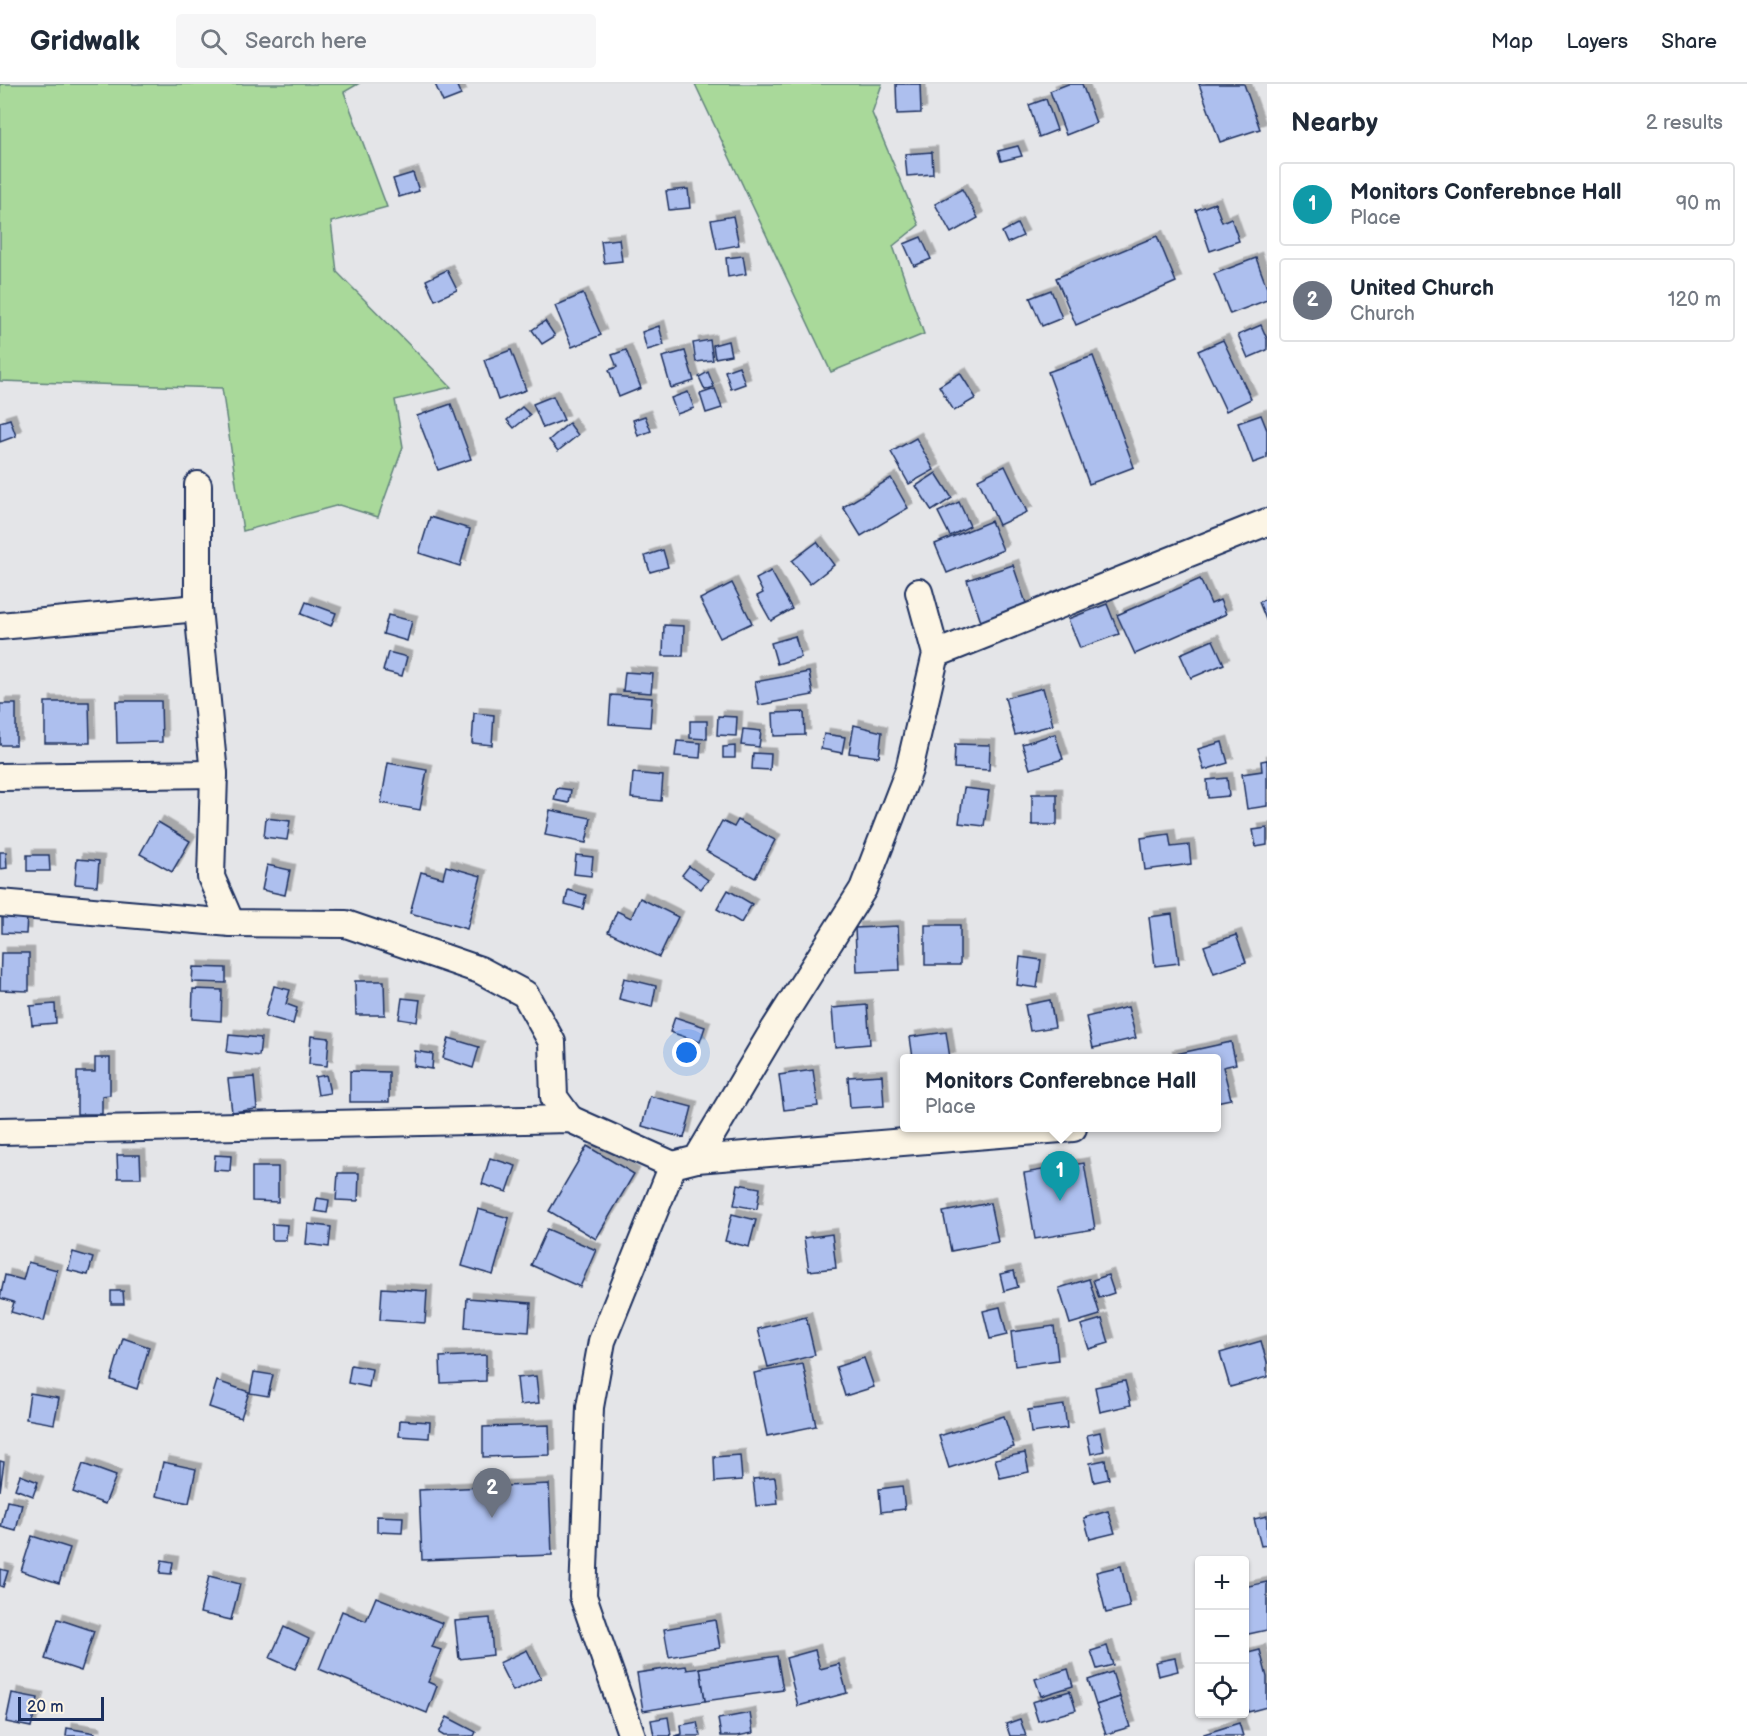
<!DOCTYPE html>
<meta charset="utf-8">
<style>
:root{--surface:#fff;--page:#f6f6f7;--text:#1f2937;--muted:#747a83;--line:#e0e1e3;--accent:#db2777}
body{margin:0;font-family:"Balsamiq Sans",sans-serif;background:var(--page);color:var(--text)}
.controls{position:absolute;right:18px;bottom:18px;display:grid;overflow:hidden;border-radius:6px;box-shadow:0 2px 4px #0004}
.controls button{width:54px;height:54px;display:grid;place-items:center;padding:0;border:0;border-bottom:2px solid var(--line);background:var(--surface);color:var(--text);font:30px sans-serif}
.scale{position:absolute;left:18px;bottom:15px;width:86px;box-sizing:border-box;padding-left:6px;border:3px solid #1b2f5e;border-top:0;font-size:16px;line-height:21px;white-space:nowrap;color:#1b2f5e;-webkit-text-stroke:4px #fcf5e5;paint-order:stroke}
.you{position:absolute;left:687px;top:969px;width:21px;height:21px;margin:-15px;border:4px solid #fff;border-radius:50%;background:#1a73e8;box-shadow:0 0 0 9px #1a73e833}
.badge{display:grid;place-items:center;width:39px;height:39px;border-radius:50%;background:var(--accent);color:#fff;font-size:20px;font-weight:700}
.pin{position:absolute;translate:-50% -50px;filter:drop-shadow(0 2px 3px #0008)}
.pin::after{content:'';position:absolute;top:32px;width:21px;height:18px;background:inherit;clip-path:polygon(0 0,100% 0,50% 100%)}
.popup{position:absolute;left:900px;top:970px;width:321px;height:78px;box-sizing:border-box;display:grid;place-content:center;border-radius:6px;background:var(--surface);filter:drop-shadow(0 2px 4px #0005);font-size:20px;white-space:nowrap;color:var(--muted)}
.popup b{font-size:22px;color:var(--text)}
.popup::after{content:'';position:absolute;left:50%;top:100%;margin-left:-12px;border:12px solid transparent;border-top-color:var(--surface)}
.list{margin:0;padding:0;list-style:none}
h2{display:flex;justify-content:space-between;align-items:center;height:78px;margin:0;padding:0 24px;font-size:26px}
h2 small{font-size:20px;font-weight:400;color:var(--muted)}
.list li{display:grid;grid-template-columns:39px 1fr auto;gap:18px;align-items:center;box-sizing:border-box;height:84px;margin:0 12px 12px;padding:0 12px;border:2px solid var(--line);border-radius:6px}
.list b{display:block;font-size:22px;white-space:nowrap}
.list p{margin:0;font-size:20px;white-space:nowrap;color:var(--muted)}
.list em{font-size:20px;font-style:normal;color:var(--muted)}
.icon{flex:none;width:33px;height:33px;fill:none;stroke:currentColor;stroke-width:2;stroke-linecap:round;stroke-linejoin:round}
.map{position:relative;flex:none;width:1267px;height:1652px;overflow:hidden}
header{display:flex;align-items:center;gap:36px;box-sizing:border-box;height:84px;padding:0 30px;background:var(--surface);border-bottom:2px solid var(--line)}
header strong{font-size:28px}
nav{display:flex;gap:33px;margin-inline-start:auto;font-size:21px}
.search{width:420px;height:54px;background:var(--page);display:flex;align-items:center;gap:15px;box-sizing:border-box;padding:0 21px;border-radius:6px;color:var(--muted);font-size:22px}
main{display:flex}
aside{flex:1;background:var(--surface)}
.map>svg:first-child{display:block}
.green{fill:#a9d99a;stroke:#62847c;stroke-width:1.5}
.building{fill:#adbfee;stroke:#1b2f5e;stroke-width:1.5;filter:url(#shadow)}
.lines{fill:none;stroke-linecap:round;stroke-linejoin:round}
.minor-casing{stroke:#1b2f5e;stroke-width:30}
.minor{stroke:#fcf5e5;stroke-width:26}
</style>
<header>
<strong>Gridwalk</strong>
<div class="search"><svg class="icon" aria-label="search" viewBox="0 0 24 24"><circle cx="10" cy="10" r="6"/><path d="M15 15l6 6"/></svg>Search here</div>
<nav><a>Map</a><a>Layers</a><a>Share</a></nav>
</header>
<main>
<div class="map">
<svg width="1267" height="1652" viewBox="0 0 1267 1652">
<defs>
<filter id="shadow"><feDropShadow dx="5.5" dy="-5.5" stdDeviation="0" flood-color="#0004"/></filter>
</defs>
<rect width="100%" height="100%" fill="#e4e5e8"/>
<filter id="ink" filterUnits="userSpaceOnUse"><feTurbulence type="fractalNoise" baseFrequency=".0167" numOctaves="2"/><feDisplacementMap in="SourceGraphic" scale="12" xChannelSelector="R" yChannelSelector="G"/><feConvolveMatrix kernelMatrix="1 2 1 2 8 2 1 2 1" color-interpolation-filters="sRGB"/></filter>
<g filter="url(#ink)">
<g class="green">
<polygon points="0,0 358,0 344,8 387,123 331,138 337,188 451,303 395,316 403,363 378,433 339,421 243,447 222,304 0,297"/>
<polygon points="695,0 882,0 872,29 919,141 893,162 924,250 831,288"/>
</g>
<g class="building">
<polygon points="435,0 456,0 461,11 443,18"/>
<polygon points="896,0 920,0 921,29 897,30"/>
<polygon points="1068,0 1082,0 1096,39 1066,51 1050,7"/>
<polygon points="1199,0 1244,0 1260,45 1220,58"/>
<polygon points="1046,15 1057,46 1039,53 1029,21"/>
<polygon points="1018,62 1022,72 1001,77 998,67"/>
<polygon points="932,68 933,90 907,92 905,70"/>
<polygon points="413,89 419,107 399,113 393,95"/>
<polygon points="688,105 690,124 669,126 666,107"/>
<polygon points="962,105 978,134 951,149 935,120"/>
<polygon points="1215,119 1222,138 1231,134 1239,157 1210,167 1196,126"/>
<polygon points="733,132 739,161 717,165 711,136"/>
<polygon points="1017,140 1023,152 1007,159 1002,148"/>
<polygon points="1157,152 1176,198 1076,241 1056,194"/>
<polygon points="921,153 931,175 914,182 904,160"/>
<polygon points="619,155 622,177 604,179 601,157"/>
<polygon points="743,172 746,190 728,193 726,174"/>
<polygon points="1256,174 1267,204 1267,216 1230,230 1214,190"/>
<polygon points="447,186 457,206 435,216 426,196"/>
<polygon points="1051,206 1062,234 1042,242 1030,214"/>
<polygon points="583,210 601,251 572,263 555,222"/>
<polygon points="545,237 555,252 542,260 532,246"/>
<polygon points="1261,241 1267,255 1267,266 1248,274 1238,251"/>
<polygon points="659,242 664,261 647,266 642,248"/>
<polygon points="710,256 713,276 696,278 693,259"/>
<polygon points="1223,256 1251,315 1226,327 1198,267"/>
<polygon points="728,257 731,271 715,274 713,261"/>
<polygon points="511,266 526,306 498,316 484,276"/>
<polygon points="626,266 641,304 619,313 609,286 617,283 612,271"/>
<polygon points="685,267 694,297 671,304 662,273"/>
<polygon points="1093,272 1134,383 1089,400 1048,288"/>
<polygon points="739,282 745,300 731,305 725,287"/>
<polygon points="708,288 714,303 705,306 699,293"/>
<polygon points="960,289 976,314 954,327 939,302"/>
<polygon points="715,305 722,324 706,329 700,310"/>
<polygon points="688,308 694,324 677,330 671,314"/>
<polygon points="553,312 564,336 543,344 533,320"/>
<polygon points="451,320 471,375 438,386 417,332"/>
<polygon points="522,323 530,331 514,344 507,336"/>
<polygon points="1261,331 1267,346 1267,374 1253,379 1238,339"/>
<polygon points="645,332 651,347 638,352 633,336"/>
<polygon points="10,335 16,352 0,358 0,338"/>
<polygon points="569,339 578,351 558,367 549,356"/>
<polygon points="916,354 934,386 909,400 891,368"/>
<polygon points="1005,382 1027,428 999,441 978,395"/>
<polygon points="936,389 952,414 932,427 916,402"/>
<polygon points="891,394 908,424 861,452 843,423"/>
<polygon points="959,418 970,442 950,452 938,428"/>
<polygon points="430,433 470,445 460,482 419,469"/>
<polygon points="991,437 1003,466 947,489 935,460"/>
<polygon points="817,458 834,481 810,500 792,477"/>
<polygon points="663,466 668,483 650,488 645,472"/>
<polygon points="1013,481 1027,522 981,538 967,496"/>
<polygon points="771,487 792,525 771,537 757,512 763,509 756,495"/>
<polygon points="1200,495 1211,520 1220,516 1226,530 1135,570 1117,531"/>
<polygon points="732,499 752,539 720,554 700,515"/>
<polygon points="1267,514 1267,538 1259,518"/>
<polygon points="306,518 336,529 331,542 301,530"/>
<polygon points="1107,520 1119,550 1080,564 1068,535"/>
<polygon points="388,531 412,537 407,557 383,550"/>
<polygon points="664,541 684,542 683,572 663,572"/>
<polygon points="795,552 801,573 777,580 771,559"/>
<polygon points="1213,556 1224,580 1191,594 1180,570"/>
<polygon points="388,568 407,573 402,592 383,587"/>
<polygon points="625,588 653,590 651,609 623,607"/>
<polygon points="809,588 813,611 759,621 755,598"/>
<polygon points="1043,604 1053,641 1015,651 1005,614"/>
<polygon points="611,611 652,614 650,643 609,640"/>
<polygon points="116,617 161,617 162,658 117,659"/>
<polygon points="45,618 89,618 90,659 45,659"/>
<rect x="0" y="620" width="16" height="41"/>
<polygon points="804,628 805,651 774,652 773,629"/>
<polygon points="474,629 494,631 492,661 472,659"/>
<polygon points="718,632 737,633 736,652 717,651"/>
<polygon points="690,637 707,637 707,655 690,654"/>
<polygon points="854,641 882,648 879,673 849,669"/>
<polygon points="743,645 761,647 759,663 741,661"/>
<polygon points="824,650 845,653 842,669 821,665"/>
<polygon points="1055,650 1063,675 1030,685 1022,660"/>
<polygon points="677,657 701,659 700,674 675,672"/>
<polygon points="1222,658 1228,679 1204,686 1198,665"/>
<polygon points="955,660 990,661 989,686 954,684"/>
<polygon points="735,662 735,674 723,674 723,663"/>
<polygon points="753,669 771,670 770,686 752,685"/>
<polygon points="1267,676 1267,722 1247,725 1242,690 1262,687 1261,677"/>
<polygon points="388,679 427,686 420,726 381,719"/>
<polygon points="633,689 663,692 661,717 631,714"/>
<polygon points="1227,694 1229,712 1208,714 1207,696"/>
<polygon points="557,704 571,706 569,719 554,716"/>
<polygon points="964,704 989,707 984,742 959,739"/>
<rect x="1032" y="710" width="25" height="31"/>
<polygon points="550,726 591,734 586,759 545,751"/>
<polygon points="266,734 290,737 287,756 264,753"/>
<polygon points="738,736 775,756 755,794 706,767 722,737 734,743"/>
<polygon points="158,738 190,757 172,788 140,770"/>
<polygon points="1267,744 1267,761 1256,763 1253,746"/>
<polygon points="1169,750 1171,763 1189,761 1191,780 1145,786 1141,754"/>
<polygon points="0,768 6,768 7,784 0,785"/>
<polygon points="27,771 49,771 50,787 27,787"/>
<polygon points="576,771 593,773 591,792 574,790"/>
<polygon points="77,775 99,777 97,802 75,800"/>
<polygon points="267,781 290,786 285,811 262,806"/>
<polygon points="446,782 481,792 467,845 410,829 421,788 443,794"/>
<polygon points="689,782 708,796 701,805 682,791"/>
<polygon points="568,806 586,811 583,825 565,820"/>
<polygon points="728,806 752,820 741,839 717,825"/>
<polygon points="640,814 678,833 659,873 608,848 617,827 631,834"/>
<polygon points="1172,830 1179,879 1155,882 1149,833"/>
<polygon points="2,831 27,832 26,850 2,849"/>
<rect x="925" y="841" width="35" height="40"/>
<polygon points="898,842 900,886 857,888 855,844"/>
<polygon points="1236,851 1246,878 1214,889 1204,862"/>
<polygon points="1,869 29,869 29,907 0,906"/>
<polygon points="1020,873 1041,876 1037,904 1017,901"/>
<polygon points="193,883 226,884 226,899 192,898"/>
<polygon points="624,894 656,902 652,923 619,915"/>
<polygon points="355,897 384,897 385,931 356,931"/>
<polygon points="274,902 290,906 286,920 297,924 293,940 265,932"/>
<polygon points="193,905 222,906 221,937 192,935"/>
<polygon points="402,914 420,916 417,938 399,935"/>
<polygon points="1050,916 1055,943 1030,947 1025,921"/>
<polygon points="55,920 56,939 32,941 30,922"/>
<polygon points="867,921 870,960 835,963 832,924"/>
<polygon points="1128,923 1136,954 1093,964 1086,933"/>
<polygon points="675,933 705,943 700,958 670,948"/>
<polygon points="946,948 950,974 913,974 910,953"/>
<polygon points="229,951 261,954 259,972 227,968"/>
<polygon points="311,952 329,954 327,982 309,980"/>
<polygon points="449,954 479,963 473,984 443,974"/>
<polygon points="1231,958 1236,980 1223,983 1231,1015 1216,1018 1216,974 1168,974 1167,972"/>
<polygon points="415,967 433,970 432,985 414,982"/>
<polygon points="95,974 110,974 110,1011 102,1012 102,1030 77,1030 77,988 95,988"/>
<polygon points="813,986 818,1022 784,1026 779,991"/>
<polygon points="350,987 389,988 389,1018 350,1018"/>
<polygon points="326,991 330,1009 318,1011 315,993"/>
<polygon points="882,991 884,1022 850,1024 848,993"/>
<polygon points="254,993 257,1025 232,1028 228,995"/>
<polygon points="650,1012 692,1023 684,1054 642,1042"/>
<polygon points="587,1062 634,1090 596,1155 549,1127"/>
<polygon points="117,1071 140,1071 141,1094 118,1094"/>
<polygon points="215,1071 231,1072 230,1087 214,1086"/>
<polygon points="490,1074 516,1082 507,1108 482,1100"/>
<polygon points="1084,1079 1095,1145 1035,1155 1024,1089"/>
<polygon points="252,1083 278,1083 278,1118 252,1117"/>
<polygon points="338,1089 359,1089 358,1117 336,1116"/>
<polygon points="738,1100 760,1104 757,1125 734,1121"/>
<polygon points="317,1114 329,1116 327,1129 315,1127"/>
<polygon points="990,1119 998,1158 951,1167 943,1128"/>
<polygon points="478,1125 509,1134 493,1191 462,1182"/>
<polygon points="732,1130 756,1136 749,1163 725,1157"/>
<polygon points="272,1140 287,1141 286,1156 272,1156"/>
<polygon points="308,1140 331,1143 329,1163 306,1160"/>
<polygon points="547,1145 596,1166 580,1203 531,1181"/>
<polygon points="832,1150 836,1184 809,1187 804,1154"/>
<polygon points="73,1168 93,1174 88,1191 68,1186"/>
<polygon points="28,1178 57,1186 44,1237 11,1228 14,1218 0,1214 5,1191 23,1196"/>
<polygon points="1014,1187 1018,1203 1004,1207 1000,1190"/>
<polygon points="1108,1191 1114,1209 1099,1214 1093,1196"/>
<polygon points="1089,1195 1100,1231 1070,1240 1059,1204"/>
<polygon points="382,1204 427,1207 425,1239 380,1236"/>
<polygon points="111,1207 123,1207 124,1220 111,1220"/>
<polygon points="467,1214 531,1219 529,1248 465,1244"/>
<polygon points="1000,1223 1007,1251 990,1255 983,1227"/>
<polygon points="806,1233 815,1271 768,1283 758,1245"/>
<polygon points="1102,1235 1109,1259 1089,1265 1081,1241"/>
<polygon points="1054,1242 1058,1276 1015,1282 1011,1248"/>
<polygon points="123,1254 149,1263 137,1305 111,1296"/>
<polygon points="1261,1257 1267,1278 1267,1293 1230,1303 1220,1269"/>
<polygon points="486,1271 486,1297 441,1299 440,1273"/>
<polygon points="864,1274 874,1303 845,1312 836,1283"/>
<polygon points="803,1280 816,1342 767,1352 754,1289"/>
<polygon points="351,1281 372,1285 369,1303 348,1299"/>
<polygon points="254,1288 273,1291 268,1312 250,1309"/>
<polygon points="536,1292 539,1319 520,1321 517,1294"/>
<polygon points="217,1297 249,1308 241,1334 209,1323"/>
<polygon points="1125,1297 1131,1321 1100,1328 1095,1303"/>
<polygon points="30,1309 59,1314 54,1340 26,1335"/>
<polygon points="1064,1321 1067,1344 1031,1349 1028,1326"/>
<polygon points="1004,1332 1014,1363 949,1384 939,1352"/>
<polygon points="400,1336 430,1338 429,1354 399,1352"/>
<polygon points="549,1341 550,1371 483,1373 483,1343"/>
<polygon points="1100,1348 1104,1367 1091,1370 1087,1351"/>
<polygon points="1025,1369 1029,1388 1000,1394 995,1375"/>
<polygon points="740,1371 742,1396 715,1398 714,1373"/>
<polygon points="1105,1376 1109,1395 1094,1398 1090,1379"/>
<polygon points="0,1377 4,1378 0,1407"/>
<polygon points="163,1378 196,1385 189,1419 156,1412"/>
<polygon points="83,1380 116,1392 105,1420 73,1408"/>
<polygon points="20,1391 38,1398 33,1412 15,1405"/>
<polygon points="775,1393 778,1420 756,1422 753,1395"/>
<polygon points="549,1400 552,1471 422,1476 419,1406"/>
<polygon points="902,1402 905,1425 881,1428 879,1405"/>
<polygon points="7,1417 22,1420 16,1447 1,1443"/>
<polygon points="1108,1427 1115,1449 1090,1455 1084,1434"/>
<polygon points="377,1432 403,1433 402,1449 377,1448"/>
<polygon points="1267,1432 1267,1461 1261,1462 1254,1435"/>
<polygon points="32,1452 70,1464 59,1499 21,1487"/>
<polygon points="162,1476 173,1478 171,1490 160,1489"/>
<polygon points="1121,1482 1130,1523 1106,1529 1096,1488"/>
<polygon points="0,1485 8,1487 3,1503 0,1502"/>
<polygon points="209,1492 240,1500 231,1536 200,1529"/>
<polygon points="1267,1498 1267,1546 1244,1551 1244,1503"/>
<polygon points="376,1513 442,1539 432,1563 441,1566 428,1598 437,1602 427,1629 319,1585 342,1527 366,1537"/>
<polygon points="490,1534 493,1571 459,1575 455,1537"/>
<polygon points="58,1535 94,1547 81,1587 45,1575"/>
<polygon points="715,1536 720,1564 669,1573 664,1545"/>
<polygon points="284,1543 309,1555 295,1585 270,1574"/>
<polygon points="1107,1562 1113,1581 1097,1585 1091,1567"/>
<polygon points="527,1566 541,1594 513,1607 499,1579"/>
<polygon points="815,1566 820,1585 839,1580 847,1609 798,1622 786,1574"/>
<polygon points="1260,1566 1267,1593 1267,1623 1248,1628 1244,1613 1244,1570"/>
<polygon points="777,1572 783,1606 705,1617 700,1584"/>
<polygon points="1175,1574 1178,1587 1158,1592 1155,1578"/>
<polygon points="686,1582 687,1586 700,1584 705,1617 643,1627 637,1589"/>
<polygon points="1068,1585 1073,1602 1041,1612 1035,1595"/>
<polygon points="1112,1588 1120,1613 1096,1621 1088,1596"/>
<polygon points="1070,1607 1076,1626 1038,1637 1032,1618"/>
<polygon points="12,1609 38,1614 31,1643 6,1638"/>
<polygon points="1120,1613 1130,1643 1106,1650 1096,1621"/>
<polygon points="750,1629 753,1649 737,1652 721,1652 718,1635"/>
<polygon points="447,1633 476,1648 474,1652 444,1652 439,1649"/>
<polygon points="668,1633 671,1652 654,1652 651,1636"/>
<polygon points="1020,1635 1026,1652 1010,1652 1006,1640"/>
<polygon points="697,1638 700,1652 675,1652 682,1650 681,1641"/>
<polygon points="1239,1639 1243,1652 1205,1652 1204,1650"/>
<polygon points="67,1644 95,1649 95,1652 66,1652"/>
</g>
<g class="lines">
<g class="minor-casing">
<g id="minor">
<polyline points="198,401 198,524 214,690 211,793 231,839 346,840 480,886 525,910 552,958 554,1013 570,1035"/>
<polyline points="0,542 198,524"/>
<polyline points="936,570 1267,438"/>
<polyline points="0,693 214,690"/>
<polyline points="0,819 231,839"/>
<polyline points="0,1047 570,1035 673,1081"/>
<polyline points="697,1075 1073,1044"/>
<polyline points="632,1652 583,1512 590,1323 602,1257 673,1081 697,1075 770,952 863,805 909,686 936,570 919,508"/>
</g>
</g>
<use href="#minor" class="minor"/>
</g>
</g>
</svg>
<div class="controls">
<button>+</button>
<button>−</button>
<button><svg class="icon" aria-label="locate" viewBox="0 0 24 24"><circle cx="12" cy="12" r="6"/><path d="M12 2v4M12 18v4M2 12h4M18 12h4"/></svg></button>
</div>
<div class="scale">20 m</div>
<div class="you"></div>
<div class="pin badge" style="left:1060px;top:1117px;background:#0f9aa8">1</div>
<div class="popup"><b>Monitors Conferebnce Hall</b>Place</div>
<div class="pin badge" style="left:492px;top:1434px;background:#6b7280">2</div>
</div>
<aside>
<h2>Nearby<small>2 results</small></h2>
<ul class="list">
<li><span class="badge" style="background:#0f9aa8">1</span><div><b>Monitors Conferebnce Hall</b><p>Place</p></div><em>90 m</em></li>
<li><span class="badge" style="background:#6b7280">2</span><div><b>United Church</b><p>Church</p></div><em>120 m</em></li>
</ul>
</aside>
</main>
